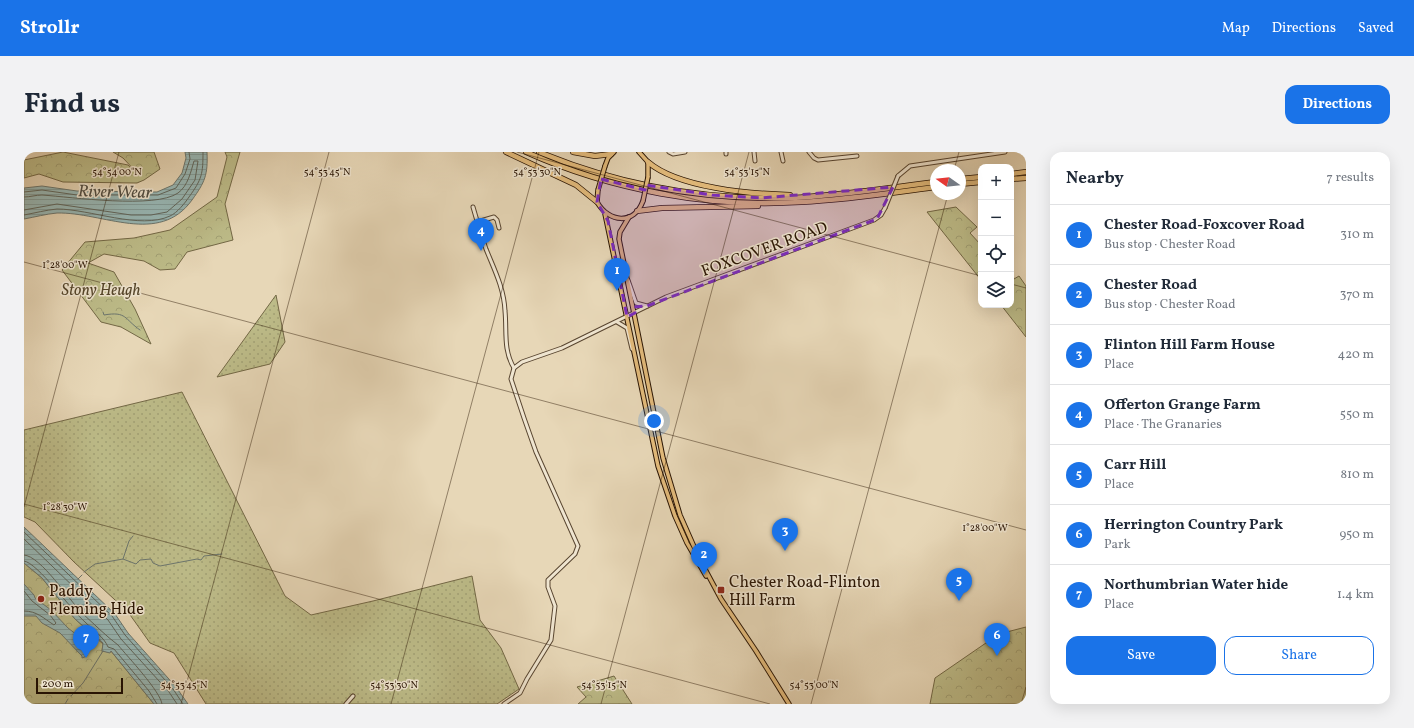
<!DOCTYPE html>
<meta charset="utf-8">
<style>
:root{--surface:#fff;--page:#f2f2f3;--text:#1f2937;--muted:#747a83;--line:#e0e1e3;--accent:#1a73e8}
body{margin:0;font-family:Vollkorn,serif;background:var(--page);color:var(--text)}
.controls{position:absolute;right:12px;top:12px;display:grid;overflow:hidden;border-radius:8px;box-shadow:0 4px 16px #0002}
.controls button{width:36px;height:36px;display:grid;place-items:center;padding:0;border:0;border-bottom:1px solid var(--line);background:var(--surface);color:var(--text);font:20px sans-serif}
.compass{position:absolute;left:906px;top:12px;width:36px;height:36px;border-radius:50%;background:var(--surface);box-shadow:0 4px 16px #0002;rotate:285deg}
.scale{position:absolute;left:12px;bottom:10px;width:87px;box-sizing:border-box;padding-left:4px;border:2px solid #291403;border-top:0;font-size:11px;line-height:14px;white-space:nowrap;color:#291403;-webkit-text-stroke:3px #efe5d0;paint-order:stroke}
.you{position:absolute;left:630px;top:269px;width:14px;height:14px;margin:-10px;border:3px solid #fff;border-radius:50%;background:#1a73e8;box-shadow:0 0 0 6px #1a73e833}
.badge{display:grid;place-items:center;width:26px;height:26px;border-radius:50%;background:var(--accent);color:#fff;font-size:13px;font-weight:700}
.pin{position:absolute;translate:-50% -33px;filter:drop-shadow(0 1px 2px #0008)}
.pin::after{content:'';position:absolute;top:21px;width:14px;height:12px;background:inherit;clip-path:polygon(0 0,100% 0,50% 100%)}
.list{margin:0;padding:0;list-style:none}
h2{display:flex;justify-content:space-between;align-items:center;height:52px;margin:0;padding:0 16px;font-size:17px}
h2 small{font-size:13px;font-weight:400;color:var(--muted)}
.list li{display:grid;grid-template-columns:26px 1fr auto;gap:12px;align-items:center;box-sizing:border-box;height:60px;padding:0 16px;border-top:1px solid var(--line)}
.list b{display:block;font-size:15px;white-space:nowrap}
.list p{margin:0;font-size:13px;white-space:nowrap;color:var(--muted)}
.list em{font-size:13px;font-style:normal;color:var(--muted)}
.actions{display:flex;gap:8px;padding:12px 16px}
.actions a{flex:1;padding:9px 0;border:1px solid var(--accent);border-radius:12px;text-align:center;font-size:14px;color:var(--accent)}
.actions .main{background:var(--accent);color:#fff}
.icon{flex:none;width:22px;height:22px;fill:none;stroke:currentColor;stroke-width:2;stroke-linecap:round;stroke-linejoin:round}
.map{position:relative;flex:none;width:1002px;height:552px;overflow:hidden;border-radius:12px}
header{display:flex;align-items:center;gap:24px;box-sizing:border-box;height:56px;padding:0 20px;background:var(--accent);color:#fff}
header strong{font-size:19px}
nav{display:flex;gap:22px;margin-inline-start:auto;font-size:14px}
.intro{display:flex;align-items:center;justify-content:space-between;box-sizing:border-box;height:96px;padding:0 24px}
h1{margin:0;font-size:28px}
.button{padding:10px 18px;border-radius:12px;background:var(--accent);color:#fff;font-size:14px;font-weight:700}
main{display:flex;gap:24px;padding:0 24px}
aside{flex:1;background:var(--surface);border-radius:12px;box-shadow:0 4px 16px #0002}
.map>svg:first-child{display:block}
.grass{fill:url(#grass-dots);stroke:#736846}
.forest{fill:url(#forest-crowns);stroke:#736846}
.water{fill:url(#water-rules);stroke:#6c766e}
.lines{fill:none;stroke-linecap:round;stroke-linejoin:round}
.shore{stroke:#60665c;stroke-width:1}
.stream{stroke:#6c766e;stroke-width:1}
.minor-casing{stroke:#584530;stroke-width:5}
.major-casing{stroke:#291403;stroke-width:5.5}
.highway-casing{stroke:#291403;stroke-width:6}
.minor{stroke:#efe5d0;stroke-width:3}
.major{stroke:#e4bc7c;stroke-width:3.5}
.highway{stroke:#e4bc7c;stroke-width:4.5}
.minor-bridge-casing{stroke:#584530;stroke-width:5;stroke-linecap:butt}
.major-bridge-casing{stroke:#291403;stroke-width:5.5;stroke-linecap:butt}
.minor-bridge{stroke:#efe5d0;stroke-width:3}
.major-bridge{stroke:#e4bc7c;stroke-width:3.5}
.marked{fill:#7b2cbf;fill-opacity:0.2;stroke:#7b2cbf;stroke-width:3;stroke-dasharray:8 5;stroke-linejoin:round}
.ticks{fill:none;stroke:#291403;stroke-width:1;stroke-opacity:0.45}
.poi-dot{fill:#8f2418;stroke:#efe5d0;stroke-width:1.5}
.labels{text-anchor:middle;stroke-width:3;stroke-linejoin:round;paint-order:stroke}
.street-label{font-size:16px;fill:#291403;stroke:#efe5d0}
.park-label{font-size:16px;font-style:italic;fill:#55462b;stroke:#efe5d0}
.poi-label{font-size:16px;fill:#291403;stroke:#efe5d0;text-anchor:start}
.water-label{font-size:17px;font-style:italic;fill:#504d42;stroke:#efe5d0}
.ticks-label{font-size:10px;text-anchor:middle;fill:#291403;stroke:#efe5d0;stroke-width:3;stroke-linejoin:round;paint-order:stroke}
</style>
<header>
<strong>Strollr</strong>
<nav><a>Map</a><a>Directions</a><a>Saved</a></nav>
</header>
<div class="intro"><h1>Find us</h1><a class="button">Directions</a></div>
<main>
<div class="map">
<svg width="1002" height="552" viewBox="0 0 1002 552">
<defs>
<pattern id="grass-dots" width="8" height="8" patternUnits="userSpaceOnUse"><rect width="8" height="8" fill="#bdbc89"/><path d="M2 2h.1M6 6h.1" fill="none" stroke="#a2a175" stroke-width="1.8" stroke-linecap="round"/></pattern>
<pattern id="forest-crowns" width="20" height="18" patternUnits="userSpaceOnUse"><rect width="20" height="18" fill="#bdbc89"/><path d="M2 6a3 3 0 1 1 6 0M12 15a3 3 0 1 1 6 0" fill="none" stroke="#a2a175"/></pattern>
<pattern id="water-rules" width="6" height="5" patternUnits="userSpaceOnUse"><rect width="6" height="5" fill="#98b8b6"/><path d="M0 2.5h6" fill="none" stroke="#839d9b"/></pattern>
</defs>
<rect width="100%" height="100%" fill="#e7d7b7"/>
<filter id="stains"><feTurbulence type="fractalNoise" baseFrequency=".005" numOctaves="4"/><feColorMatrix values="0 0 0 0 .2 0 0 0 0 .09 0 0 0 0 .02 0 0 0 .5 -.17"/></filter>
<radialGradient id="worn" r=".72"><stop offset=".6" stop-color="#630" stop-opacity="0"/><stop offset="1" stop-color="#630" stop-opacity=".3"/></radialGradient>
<g class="grass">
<polygon points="252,143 261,190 246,212 193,225"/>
<polygon points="158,240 261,444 287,463 349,449 448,424 456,468 477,496 495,537 473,552 182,552 150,501 126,491 104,460 50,410 11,370 0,365 0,278"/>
</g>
<g class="forest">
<polygon points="39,0 104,13 115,23 99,6 89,0 130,0 136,17 120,28 113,31 39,30 15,22 0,26 0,8"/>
<polygon points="201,0 216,0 201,52 209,88 163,100 151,117 136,118 120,109 80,102 64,111 90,120 111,157 127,192 97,175 77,170 38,118 61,90 110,86 146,78 193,45 203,5"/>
<polygon points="932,55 953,75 946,81 957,93 957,128 903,60"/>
<polygon points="987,114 990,127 995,124 1002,134 1002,185 977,153 987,153"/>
<polygon points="0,411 18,426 51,467 79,492 78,499 85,500 87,499 130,552 0,552"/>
<polygon points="1002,475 1002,552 906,552 911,526 975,482"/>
<polygon points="590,524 608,552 554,552 562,545 553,535"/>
</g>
<g class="water">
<path d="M161 0H183C184 23 181 30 168 48 135 94 79 60 33 61 22 62 11 65 0 67V36L18 34 53 39 133 40 149 33 158 21 162 6Z"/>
<polygon points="0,375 91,462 104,481 152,535 164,552 130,552 87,499 86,501 78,499 79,491 51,467 18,426 0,411"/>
<polygon points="0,432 10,443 11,446 27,458 44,476 53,483 61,495 63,504 58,506 58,504 36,481 18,471 12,464 0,464"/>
</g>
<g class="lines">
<g class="shore">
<polyline points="0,40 18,38 53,43 134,43 152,36 161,22 166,7 165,0"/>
<path d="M0 45C6 45 12 43 18 43 47 45 131 57 154 41 164 34 167 19 170 9H174L171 28 158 47 143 60 127 63H107L33 52 0 58"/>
<path d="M0 63C11 61 22 58 33 57 66 57 116 78 146 64 153 61 161 51 165 45 178 27 179 22 179 0"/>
<polyline points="0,380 88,464 101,483 149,537 159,552"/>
<polyline points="0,387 84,468 97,487 145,540 153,552"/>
<path d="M0 403C17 404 45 448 58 461 70 472 82 484 94 493 103 504 137 540 138 552"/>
<path d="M0 409C13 410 48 459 61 470 69 478 80 485 84 495L90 497 125 539 133 552"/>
<path d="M0 439 8 449 26 463 32 471 30 473C19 466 13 459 0 459"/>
</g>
<g class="stream">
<path d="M79 160 80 163C103 159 100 167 116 178"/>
<polyline points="99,407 105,389 109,384"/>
<polyline points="60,420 71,412 99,407 112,412 116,408 127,407 129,411 136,414 173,407 177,408 180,404 198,402"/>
<polyline points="54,427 58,423"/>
<polyline points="47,544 59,531 79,499"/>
<polyline points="41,552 44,547"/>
</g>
<g class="minor-casing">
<g id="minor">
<polyline points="645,0 649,2 661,0"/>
<polyline points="702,0 702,2"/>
<polyline points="730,0 731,9"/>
<polyline points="757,0 759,9"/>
<polyline points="785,0 790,6 794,8 833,4"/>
<polyline points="874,24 886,14 981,0"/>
<path d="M449 55C453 69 457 83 462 97 470 117 480 136 481 159 483 179 479 198 490 216"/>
<polyline points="453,70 470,65 473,68 475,76"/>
<polyline points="604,128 612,151 623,154"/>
<polyline points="593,170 603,176 608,197"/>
<polyline points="322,552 329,544"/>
<polyline points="480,552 496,541 503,527 527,488 531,454 524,435 524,428 551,402 554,394 512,300 500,266 487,227 490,216 498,210 538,196 642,145 850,68 857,63 861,56"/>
</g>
</g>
<g class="major-casing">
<g id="major">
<polyline points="615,0 624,10 624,25"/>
<polyline points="581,14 584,6 590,0"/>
<path d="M574 38 573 50C585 71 610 73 619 49"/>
<polyline points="581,62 634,314 651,364 663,391 682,424"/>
<polyline points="605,65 596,80 595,87 639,306 656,363 675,406 697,447 732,499 765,552"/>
</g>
</g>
<g class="highway-casing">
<g id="highway">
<polyline points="482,0 552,33 573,50"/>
<path d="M502 0C587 38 684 56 777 50 822 48 867 41 912 35"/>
<path d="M515 0C594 33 681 48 767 46 815 44 864 36 912 30"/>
<polyline points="549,0 571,4 587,2"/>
<path d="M624 10C654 36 727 42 766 43"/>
<polyline points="987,22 1002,20"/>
<polyline points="936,27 957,25"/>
<polyline points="987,27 1002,26"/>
<polyline points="936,32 957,30"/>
<polyline points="613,59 638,56 734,54"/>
</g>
</g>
<use href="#minor" class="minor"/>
<use href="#major" class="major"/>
<use href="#highway" class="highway"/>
<g class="minor-bridge-casing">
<polyline id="minor-bridge" points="861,56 874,24"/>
</g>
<g class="major-bridge-casing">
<g id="major-bridge">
<polyline points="574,38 581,14"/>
<polyline points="619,49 624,25"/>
</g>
</g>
<use href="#minor-bridge" class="minor-bridge"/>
<use href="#major-bridge" class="major-bridge"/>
</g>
<path class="marked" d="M577 27 621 38 622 33 688 43 737 46 869 35 853 67 623 154 610 155 611 161 603 165 584 69 573 50Z"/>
<path class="ticks" d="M493 0 957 124M930 18 935 0M0 110 1002 378M987 132 1002 136M0 352 746 552M0 355 95 0M157 552 305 0M367 552 515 0M577 552 725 0M787 552 924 42M997 552 1002 535"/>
<g class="poi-dot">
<rect x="693" y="434" width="8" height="8" rx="2"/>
<circle cx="17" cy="447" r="4"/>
</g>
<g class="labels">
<g class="street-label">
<text transform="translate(740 96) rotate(-20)" y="6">FOXCOVER ROAD</text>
</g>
<g class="park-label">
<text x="77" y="143">Stony Heugh</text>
</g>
<g class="poi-label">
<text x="705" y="435">Chester Road-Flinton<tspan x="705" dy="18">Hill Farm</tspan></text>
<text x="25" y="444">Paddy<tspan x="25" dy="18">Fleming Hide</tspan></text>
</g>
<g class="water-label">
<text transform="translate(91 39) rotate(1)" y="6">River Wear</text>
</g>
</g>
<g class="ticks-label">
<text x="93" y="23">54°54'00"N</text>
<text x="303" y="23">54°53'45"N</text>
<text x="513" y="23">54°53'30"N</text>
<text x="723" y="23">54°53'15"N</text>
<text x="41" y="116">1°28'00"W</text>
<text x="41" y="358">1°28'30"W</text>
<text x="961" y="379">1°28'00"W</text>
<text x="160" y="536">54°53'45"N</text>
<text x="370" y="536">54°53'30"N</text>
<text x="580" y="536">54°53'15"N</text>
<text x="790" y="536">54°53'00"N</text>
</g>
<rect width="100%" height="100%" filter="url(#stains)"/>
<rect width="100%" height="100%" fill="url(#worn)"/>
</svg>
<div class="controls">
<button>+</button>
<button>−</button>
<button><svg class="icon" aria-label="locate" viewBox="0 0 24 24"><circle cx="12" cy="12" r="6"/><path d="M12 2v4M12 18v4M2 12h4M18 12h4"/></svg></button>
<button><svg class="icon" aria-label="layers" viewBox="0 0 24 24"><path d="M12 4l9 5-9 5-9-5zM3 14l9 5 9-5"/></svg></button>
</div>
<svg class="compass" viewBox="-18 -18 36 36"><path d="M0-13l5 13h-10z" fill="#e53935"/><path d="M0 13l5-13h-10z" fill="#747a83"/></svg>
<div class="scale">200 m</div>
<div class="you"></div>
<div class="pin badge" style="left:593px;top:139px">1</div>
<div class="pin badge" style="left:680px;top:423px">2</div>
<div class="pin badge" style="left:761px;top:399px">3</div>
<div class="pin badge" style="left:457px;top:99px">4</div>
<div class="pin badge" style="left:935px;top:449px">5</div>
<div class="pin badge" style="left:973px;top:504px">6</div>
<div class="pin badge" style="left:62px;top:506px">7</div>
</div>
<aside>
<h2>Nearby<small>7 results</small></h2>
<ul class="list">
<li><span class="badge">1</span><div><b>Chester Road-Foxcover Road</b><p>Bus stop · Chester Road</p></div><em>310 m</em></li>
<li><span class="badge">2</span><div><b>Chester Road</b><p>Bus stop · Chester Road</p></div><em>370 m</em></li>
<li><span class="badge">3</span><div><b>Flinton Hill Farm House</b><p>Place</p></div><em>420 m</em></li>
<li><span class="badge">4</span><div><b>Offerton Grange Farm</b><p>Place · The Granaries</p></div><em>550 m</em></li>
<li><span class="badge">5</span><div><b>Carr Hill</b><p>Place</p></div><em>810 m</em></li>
<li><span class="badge">6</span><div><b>Herrington Country Park</b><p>Park</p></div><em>950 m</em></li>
<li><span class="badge">7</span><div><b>Northumbrian Water hide</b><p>Place</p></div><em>1.4 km</em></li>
</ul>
<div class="actions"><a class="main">Save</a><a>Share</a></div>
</aside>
</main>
